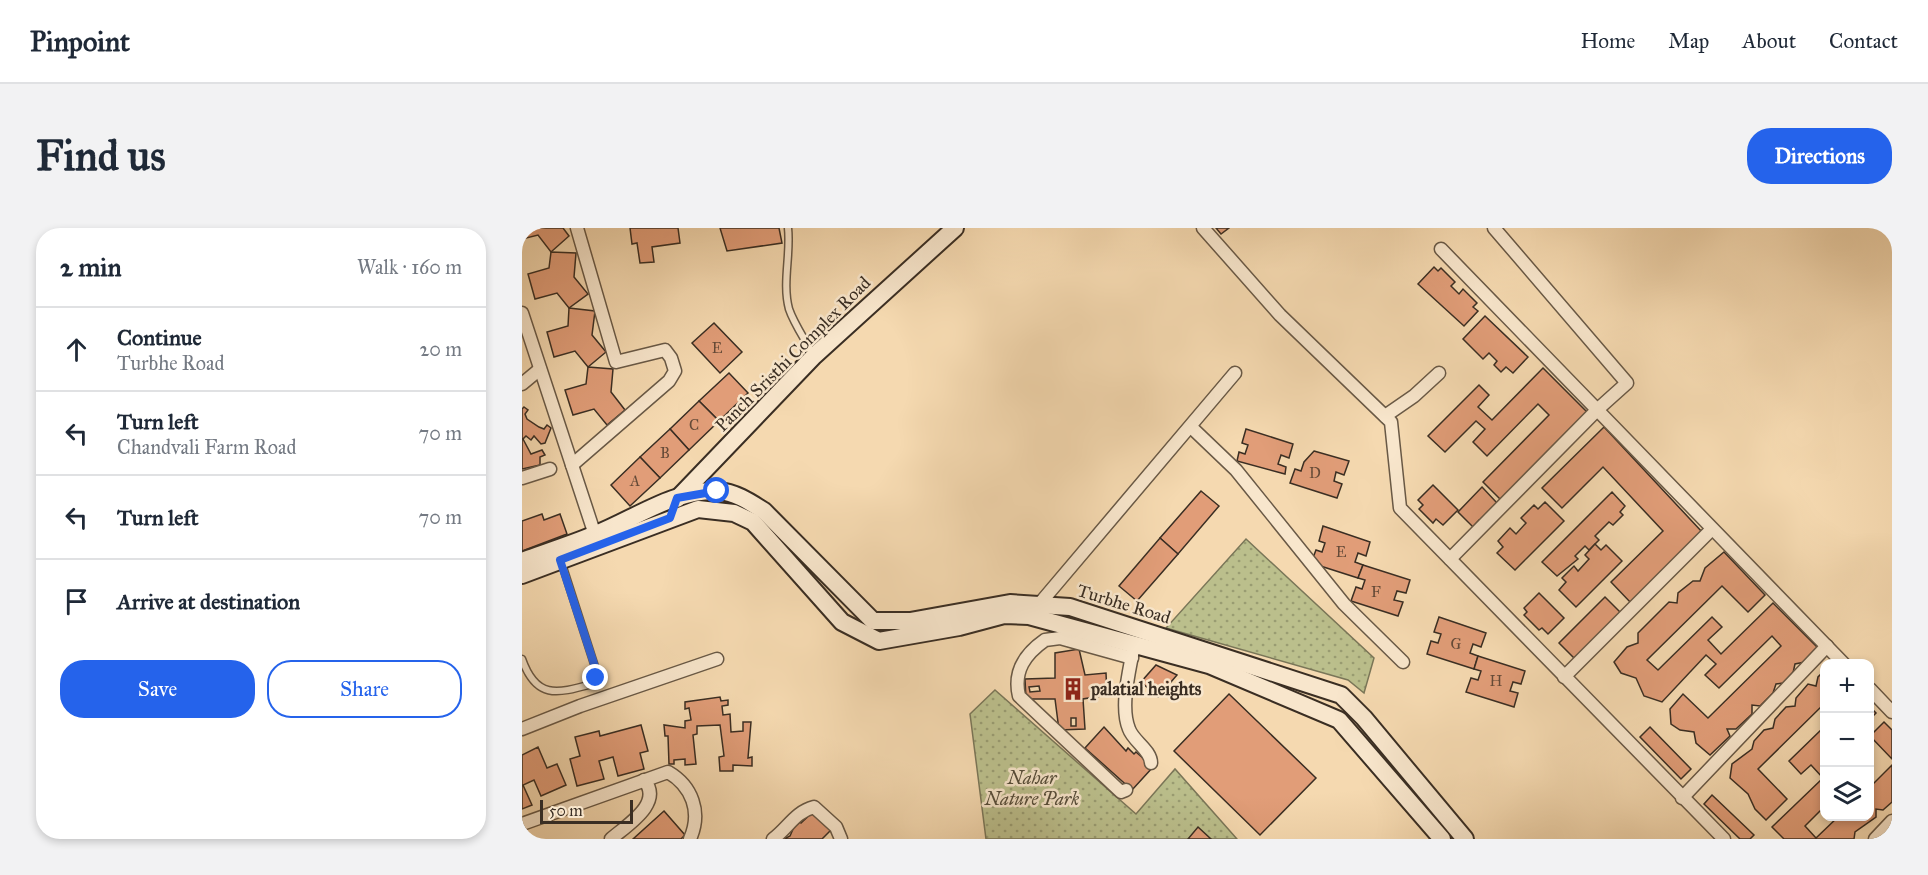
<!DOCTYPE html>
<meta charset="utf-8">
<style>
:root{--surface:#fff;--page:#f2f2f3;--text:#1f2937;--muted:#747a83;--line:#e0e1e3;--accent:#2563eb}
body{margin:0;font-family:"IM FELL Great Primer",serif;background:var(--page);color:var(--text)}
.controls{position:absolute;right:18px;bottom:18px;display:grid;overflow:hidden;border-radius:12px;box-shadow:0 3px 9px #0003}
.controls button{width:54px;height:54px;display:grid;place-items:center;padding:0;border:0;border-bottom:2px solid var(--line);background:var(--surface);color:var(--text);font:30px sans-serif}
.scale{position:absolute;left:18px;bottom:15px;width:93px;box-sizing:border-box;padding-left:6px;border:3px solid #3a2e23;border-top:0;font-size:16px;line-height:21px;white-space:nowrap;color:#3a2e23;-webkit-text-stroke:4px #f8e6cc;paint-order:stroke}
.stop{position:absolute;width:18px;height:18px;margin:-14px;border:4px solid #2563eb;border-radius:50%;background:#fff}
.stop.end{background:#2563eb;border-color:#fff;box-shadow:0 2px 6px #0008}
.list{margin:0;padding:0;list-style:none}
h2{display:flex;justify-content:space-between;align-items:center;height:78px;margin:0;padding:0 24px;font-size:26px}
h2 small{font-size:20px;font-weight:400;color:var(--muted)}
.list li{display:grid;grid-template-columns:39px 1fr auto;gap:18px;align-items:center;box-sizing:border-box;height:84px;padding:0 24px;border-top:2px solid var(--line)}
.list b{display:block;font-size:22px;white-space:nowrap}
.list p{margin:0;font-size:20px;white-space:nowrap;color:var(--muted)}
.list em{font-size:20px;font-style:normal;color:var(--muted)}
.actions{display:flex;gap:12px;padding:18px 24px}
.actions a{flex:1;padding:14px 0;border:2px solid var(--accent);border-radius:24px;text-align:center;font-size:21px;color:var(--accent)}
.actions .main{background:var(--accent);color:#fff}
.icon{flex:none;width:33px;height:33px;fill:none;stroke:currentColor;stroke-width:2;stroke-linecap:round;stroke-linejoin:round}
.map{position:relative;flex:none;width:1370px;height:611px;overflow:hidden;border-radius:24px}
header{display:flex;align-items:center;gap:36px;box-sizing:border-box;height:84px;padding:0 30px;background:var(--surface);border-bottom:2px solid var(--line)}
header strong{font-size:28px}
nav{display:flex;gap:33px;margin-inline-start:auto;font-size:21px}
.intro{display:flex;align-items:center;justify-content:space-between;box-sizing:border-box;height:144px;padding:0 36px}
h1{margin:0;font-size:42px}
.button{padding:15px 27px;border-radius:24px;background:var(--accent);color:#fff;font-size:21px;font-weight:700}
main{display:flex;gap:36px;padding:0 36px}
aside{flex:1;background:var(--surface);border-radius:24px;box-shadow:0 3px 9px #0003}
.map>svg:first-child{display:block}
.park{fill:url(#park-dots);stroke:#7a7658;stroke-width:1.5}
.building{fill:#e19d78;stroke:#3a2e23;stroke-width:1.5;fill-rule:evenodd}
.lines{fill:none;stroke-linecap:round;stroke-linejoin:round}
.lane-casing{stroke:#695946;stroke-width:9}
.street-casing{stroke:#695946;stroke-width:15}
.secondary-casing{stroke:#3a2e23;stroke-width:20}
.lane{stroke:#f8e6cc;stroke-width:6}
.street{stroke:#f8e6cc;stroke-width:12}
.secondary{stroke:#f8e6cc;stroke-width:16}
.route{stroke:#2563eb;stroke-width:8}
.labels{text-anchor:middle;stroke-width:5;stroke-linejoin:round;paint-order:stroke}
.number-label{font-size:15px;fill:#644a38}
.street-label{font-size:18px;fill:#3a2e23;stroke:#f8e6cc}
.poi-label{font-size:18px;font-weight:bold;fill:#3a2e23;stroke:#f8e6cc;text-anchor:start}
.park-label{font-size:18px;font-style:italic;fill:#544b38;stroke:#f8e6cc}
</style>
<header>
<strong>Pinpoint</strong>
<nav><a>Home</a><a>Map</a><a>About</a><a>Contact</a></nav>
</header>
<div class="intro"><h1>Find us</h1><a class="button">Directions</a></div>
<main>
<aside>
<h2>2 min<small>Walk · 160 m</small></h2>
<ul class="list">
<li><svg class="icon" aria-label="ahead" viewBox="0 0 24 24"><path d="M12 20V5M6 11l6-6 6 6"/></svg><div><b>Continue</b><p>Turbhe Road</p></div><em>20 m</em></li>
<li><svg class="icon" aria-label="left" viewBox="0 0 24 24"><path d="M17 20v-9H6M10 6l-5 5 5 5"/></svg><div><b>Turn left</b><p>Chandvali Farm Road</p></div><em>70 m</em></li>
<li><svg class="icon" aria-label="left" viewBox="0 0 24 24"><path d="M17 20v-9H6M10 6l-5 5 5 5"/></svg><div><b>Turn left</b></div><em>70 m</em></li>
<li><svg class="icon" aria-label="arrive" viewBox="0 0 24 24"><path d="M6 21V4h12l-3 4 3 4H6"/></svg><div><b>Arrive at destination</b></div></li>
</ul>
<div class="actions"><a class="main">Save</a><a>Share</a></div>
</aside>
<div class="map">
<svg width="1370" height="611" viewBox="0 0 1370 611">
<defs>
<pattern id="park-dots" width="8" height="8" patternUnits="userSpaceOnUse" patternTransform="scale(1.5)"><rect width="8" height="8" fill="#bbbf8c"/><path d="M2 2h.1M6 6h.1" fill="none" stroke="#999c72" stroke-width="1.8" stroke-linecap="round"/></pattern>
</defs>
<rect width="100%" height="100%" fill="#f5d9b0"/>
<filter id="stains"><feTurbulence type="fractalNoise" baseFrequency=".00333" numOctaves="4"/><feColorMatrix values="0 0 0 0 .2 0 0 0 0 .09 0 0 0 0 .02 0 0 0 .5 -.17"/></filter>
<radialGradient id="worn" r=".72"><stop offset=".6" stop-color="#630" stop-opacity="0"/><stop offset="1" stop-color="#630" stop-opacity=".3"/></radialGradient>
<g class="park">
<polygon points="724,311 852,430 842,465 826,452 644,400"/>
<polygon points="473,462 614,586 653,541 715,611 464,611 448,486"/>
</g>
<g class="building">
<polygon points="0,0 41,0 47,8 29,24 16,7 0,11"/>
<polygon points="108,0 156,0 158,15 130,19 132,34 118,35 115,15 110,16"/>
<polygon points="198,0 257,0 260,15 205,23"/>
<polygon points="694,0 707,0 699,6"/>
<polygon points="29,24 54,25 52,49 66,66 47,80 35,65 13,71 6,46 27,40"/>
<polygon points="912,39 916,43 919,40 933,54 929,58 937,66 941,61 955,75 951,79 956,83 942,98 896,56"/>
<polygon points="47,80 73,83 70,107 84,124 66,139 53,123 32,129 25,104 46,98"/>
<polygon points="963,88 1006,129 991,145 984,139 979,144 972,137 975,133 967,125 961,131 941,111"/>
<polygon points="192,95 220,124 198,145 170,115"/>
<polygon points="66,139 91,141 89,164 103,182 85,197 72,181 51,187 43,162 64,156"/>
<polygon points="1021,140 1068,187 981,274 961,254 1027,187 1016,176 965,228 951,214 963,201 954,193 923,224 906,208 957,157 967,167 956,179 970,192"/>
<polygon points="207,145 226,165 197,193 177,173"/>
<polygon points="177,173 197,193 167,222 148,201"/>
<polygon points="2,179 6,182 3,186 5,191 17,199 22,201 25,197 29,200 23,215 19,216 12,208 9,212 4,208 1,211 9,226 20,222 23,227 18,229 18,237 0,241 0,181"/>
<polygon points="1082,199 1181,305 1109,375 1089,354 1141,303 1081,239 1040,280 1020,260"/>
<polygon points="148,201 167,222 138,250 118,229"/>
<polygon points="724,201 771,216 767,230 759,227 756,236 764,239 763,246 715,233 717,224 723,226 726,217 720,215"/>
<polygon points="792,223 827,233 822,247 814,244 812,253 820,256 815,270 768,255 773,241 779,243 782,234"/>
<polygon points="118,229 138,250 108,278 89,257"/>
<polygon points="911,257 936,282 921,297 914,291 911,295 897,281 901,277 896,272"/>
<polygon points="960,259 975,275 959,294 957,292 951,299 936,284"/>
<polygon points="679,263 697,278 656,326 638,310"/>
<polygon points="1090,264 1103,278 1098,284 1101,287 1091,297 1087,294 1073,308 1077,312 1067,322 1063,318 1053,328 1056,331 1035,348 1020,334"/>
<polygon points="1023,274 1042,293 993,342 975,325 981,319 976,313 988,300 994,306 1004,295 999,290 1012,277 1016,281"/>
<polygon points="20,286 22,292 38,286 45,306 0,323 0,293"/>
<polygon points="801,298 848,314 844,328 836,325 833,334 841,337 836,350 789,335 794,322 800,324 803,315 797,313"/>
<polygon points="638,310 656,326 615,373 597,358"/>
<polygon points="1073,316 1079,322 1084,317 1100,333 1054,379 1037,362 1044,354 1040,350 1052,338 1056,343 1067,331 1063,327"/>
<polygon points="1202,324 1243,367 1226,384 1200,358 1125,432 1136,442 1190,389 1200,399 1186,412 1199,426 1251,375 1296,420 1283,434 1273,436 1271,445 1261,455 1254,456 1251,465 1238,478 1230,477 1230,486 1214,501 1205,501 1208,508 1188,527 1174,515 1172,504 1158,502 1149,496 1148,481 1161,466 1186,490 1259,418 1250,408 1197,460 1183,447 1194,436 1184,427 1140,474 1122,468 1114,450 1099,445 1092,434 1105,419 1116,415 1116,405 1147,374 1155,375 1156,365 1171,353 1178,353 1183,340"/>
<polygon points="841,337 888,352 884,365 875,363 872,372 881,374 876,388 829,373 834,359 840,361 843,352 836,350"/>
<polygon points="1017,365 1042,390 1026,406 1020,400 1017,402 1002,387 1005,384 1002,380"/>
<polygon points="1083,369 1099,385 1062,428 1059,424 1052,430 1037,415"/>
<polygon points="917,389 964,405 959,419 951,416 948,425 956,428 952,441 905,426 909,413 916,415 919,406 912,404"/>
<path d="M557 421 563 447 584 445 585 467 561 471 563 501 537 502 533 471H504L503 451 533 450V425ZM517 458 518 463 508 464 507 459ZM549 490H554V498H549Z"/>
<polygon points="956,428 1003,443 999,456 991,454 988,463 996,465 992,479 944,464 949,450 956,452 959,443 952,441"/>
<polygon points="634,437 655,447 636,469 619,454"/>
<polygon points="1302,443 1302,476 1236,541 1265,571 1244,592 1233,581 1226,566 1208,550 1210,536 1230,521 1232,513 1242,502 1251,500 1253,491 1264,479 1273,478 1274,470 1286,456 1294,458 1296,449"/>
<polygon points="707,466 794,550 738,607 652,523"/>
<polygon points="198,469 199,473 206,472 206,477 200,478 201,487 208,486 209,504 221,503 221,494 229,494 226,530 230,529 230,538 211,537 211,543 198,543 197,529 202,528 198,497 175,498 175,506 171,507 174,536 163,537 163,531 152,532 152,536 147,536 146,508 143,508 142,497 163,500 163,493 169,492 167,480 163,481 163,474"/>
<polygon points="1348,479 1354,485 1348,491"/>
<polygon points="1362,494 1370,502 1370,531 1348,508"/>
<polygon points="119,497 126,523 118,525 122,541 96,548 91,529 77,533 82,551 55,558 48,531 58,528 53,509 77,503 78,508"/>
<polygon points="582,499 604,523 606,520 612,526 614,524 631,539 610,562 563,520"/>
<polygon points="1128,499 1169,541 1159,551 1118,509"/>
<polygon points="1302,499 1302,579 1283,598 1294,610 1317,588 1348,588 1348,559 1370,537 1370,574 1361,582 1354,581 1354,589 1333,604 1332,611 1262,611 1250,599 1301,550 1289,537 1279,546 1267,533"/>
<polygon points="16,519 25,540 35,536 44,557 19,568 12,552 1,557 10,577 0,581 0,527"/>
<polygon points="1190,567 1232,607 1228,611 1218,611 1182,576"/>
<polygon points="293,582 309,602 300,611 262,611 268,608 275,592 279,595"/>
<polygon points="142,583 163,607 159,611 111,611"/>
<polygon points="676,599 689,611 666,611"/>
</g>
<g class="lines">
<g class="lane-casing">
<g id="lane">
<path d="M266 0C269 26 260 55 267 81 272 96 284 113 291 127"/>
<path d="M0 431C14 471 34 466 70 456L74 442 39 333"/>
</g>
</g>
<g class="street-casing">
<g id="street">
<polyline points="681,0 758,87 869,194 878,280 1202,611"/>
<polyline points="919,21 1322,436"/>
<polyline points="0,85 73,307"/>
<polyline points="0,156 18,141"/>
<polyline points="863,188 892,168 917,145"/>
<polyline points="669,199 714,242 822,376 881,434"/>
<polyline points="50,237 147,153 153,143 149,130 143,122 94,134 55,0"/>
<polyline points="0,250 28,241"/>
<polyline points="928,331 1076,181 1105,155 972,0"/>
<polyline points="514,380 713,145"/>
<path d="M611 422C607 445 598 479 607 501 611 513 629 522 629 535"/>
<polyline points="1042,449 1190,301"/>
<polyline points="1348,461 1370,484"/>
<polyline points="0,501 58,478 195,431"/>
<path d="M604 562 599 564 497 468C491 443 503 426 523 412L538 410 610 430"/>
<polyline points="1160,570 1305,418"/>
<path d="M0 596 146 544C170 558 180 584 168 611"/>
<path d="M89 611C105 597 142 575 122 552"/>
<path d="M251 611C266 600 273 584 292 579L314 599 319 611"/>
<polyline points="1353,611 1370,593"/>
</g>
</g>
<g class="secondary-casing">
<g id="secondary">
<polyline points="155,271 292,128 433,0"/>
<path d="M0 333C25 324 50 316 74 306 112 291 153 261 196 263 213 264 228 274 242 283L351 393H388L488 375 548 379 819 467 842 490 943 611"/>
<polyline points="0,347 176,281 212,285 231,294 320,394 357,413 437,399 482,387 507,388 687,437 817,492 920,611"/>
</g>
</g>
<use href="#lane" class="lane"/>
<use href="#street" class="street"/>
<use href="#secondary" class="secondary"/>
</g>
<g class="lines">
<polyline class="route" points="74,450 74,442 38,332 148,290 155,270 195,263"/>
</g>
<defs>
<g id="building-bare" transform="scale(1.8)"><path d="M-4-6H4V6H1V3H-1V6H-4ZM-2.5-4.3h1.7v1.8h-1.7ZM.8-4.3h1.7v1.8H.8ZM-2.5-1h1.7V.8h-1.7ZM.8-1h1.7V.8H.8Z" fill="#8f2418" stroke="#f8e6cc" stroke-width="2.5" paint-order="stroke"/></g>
</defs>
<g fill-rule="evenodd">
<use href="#building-bare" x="551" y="461"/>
</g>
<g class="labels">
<g class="number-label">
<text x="195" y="125">E</text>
<text x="172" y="202">C</text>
<text x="143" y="230">B</text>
<text x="793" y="250">D</text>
<text x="113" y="258">A</text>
<text x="819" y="329">E</text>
<text x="854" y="369">F</text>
<text x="934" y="421">G</text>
<text x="974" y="458">H</text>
</g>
<g class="street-label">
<text transform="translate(271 126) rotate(-45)" y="6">Panch Sristhi Complex Road</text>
<text transform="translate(602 376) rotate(17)" y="6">Turbhe Road</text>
</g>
<g class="poi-label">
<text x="569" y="467">palatial heights</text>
</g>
<g class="park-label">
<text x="510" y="556">Nahar<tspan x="510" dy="21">Nature Park</tspan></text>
</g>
</g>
<rect width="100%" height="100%" filter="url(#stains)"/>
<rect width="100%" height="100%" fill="url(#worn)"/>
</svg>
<div class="controls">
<button>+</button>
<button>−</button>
<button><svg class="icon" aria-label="layers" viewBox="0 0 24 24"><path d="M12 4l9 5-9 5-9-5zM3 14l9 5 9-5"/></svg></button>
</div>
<div class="scale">50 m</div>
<div class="stop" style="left:195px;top:263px"></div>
<div class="stop end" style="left:74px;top:450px"></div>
</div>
</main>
